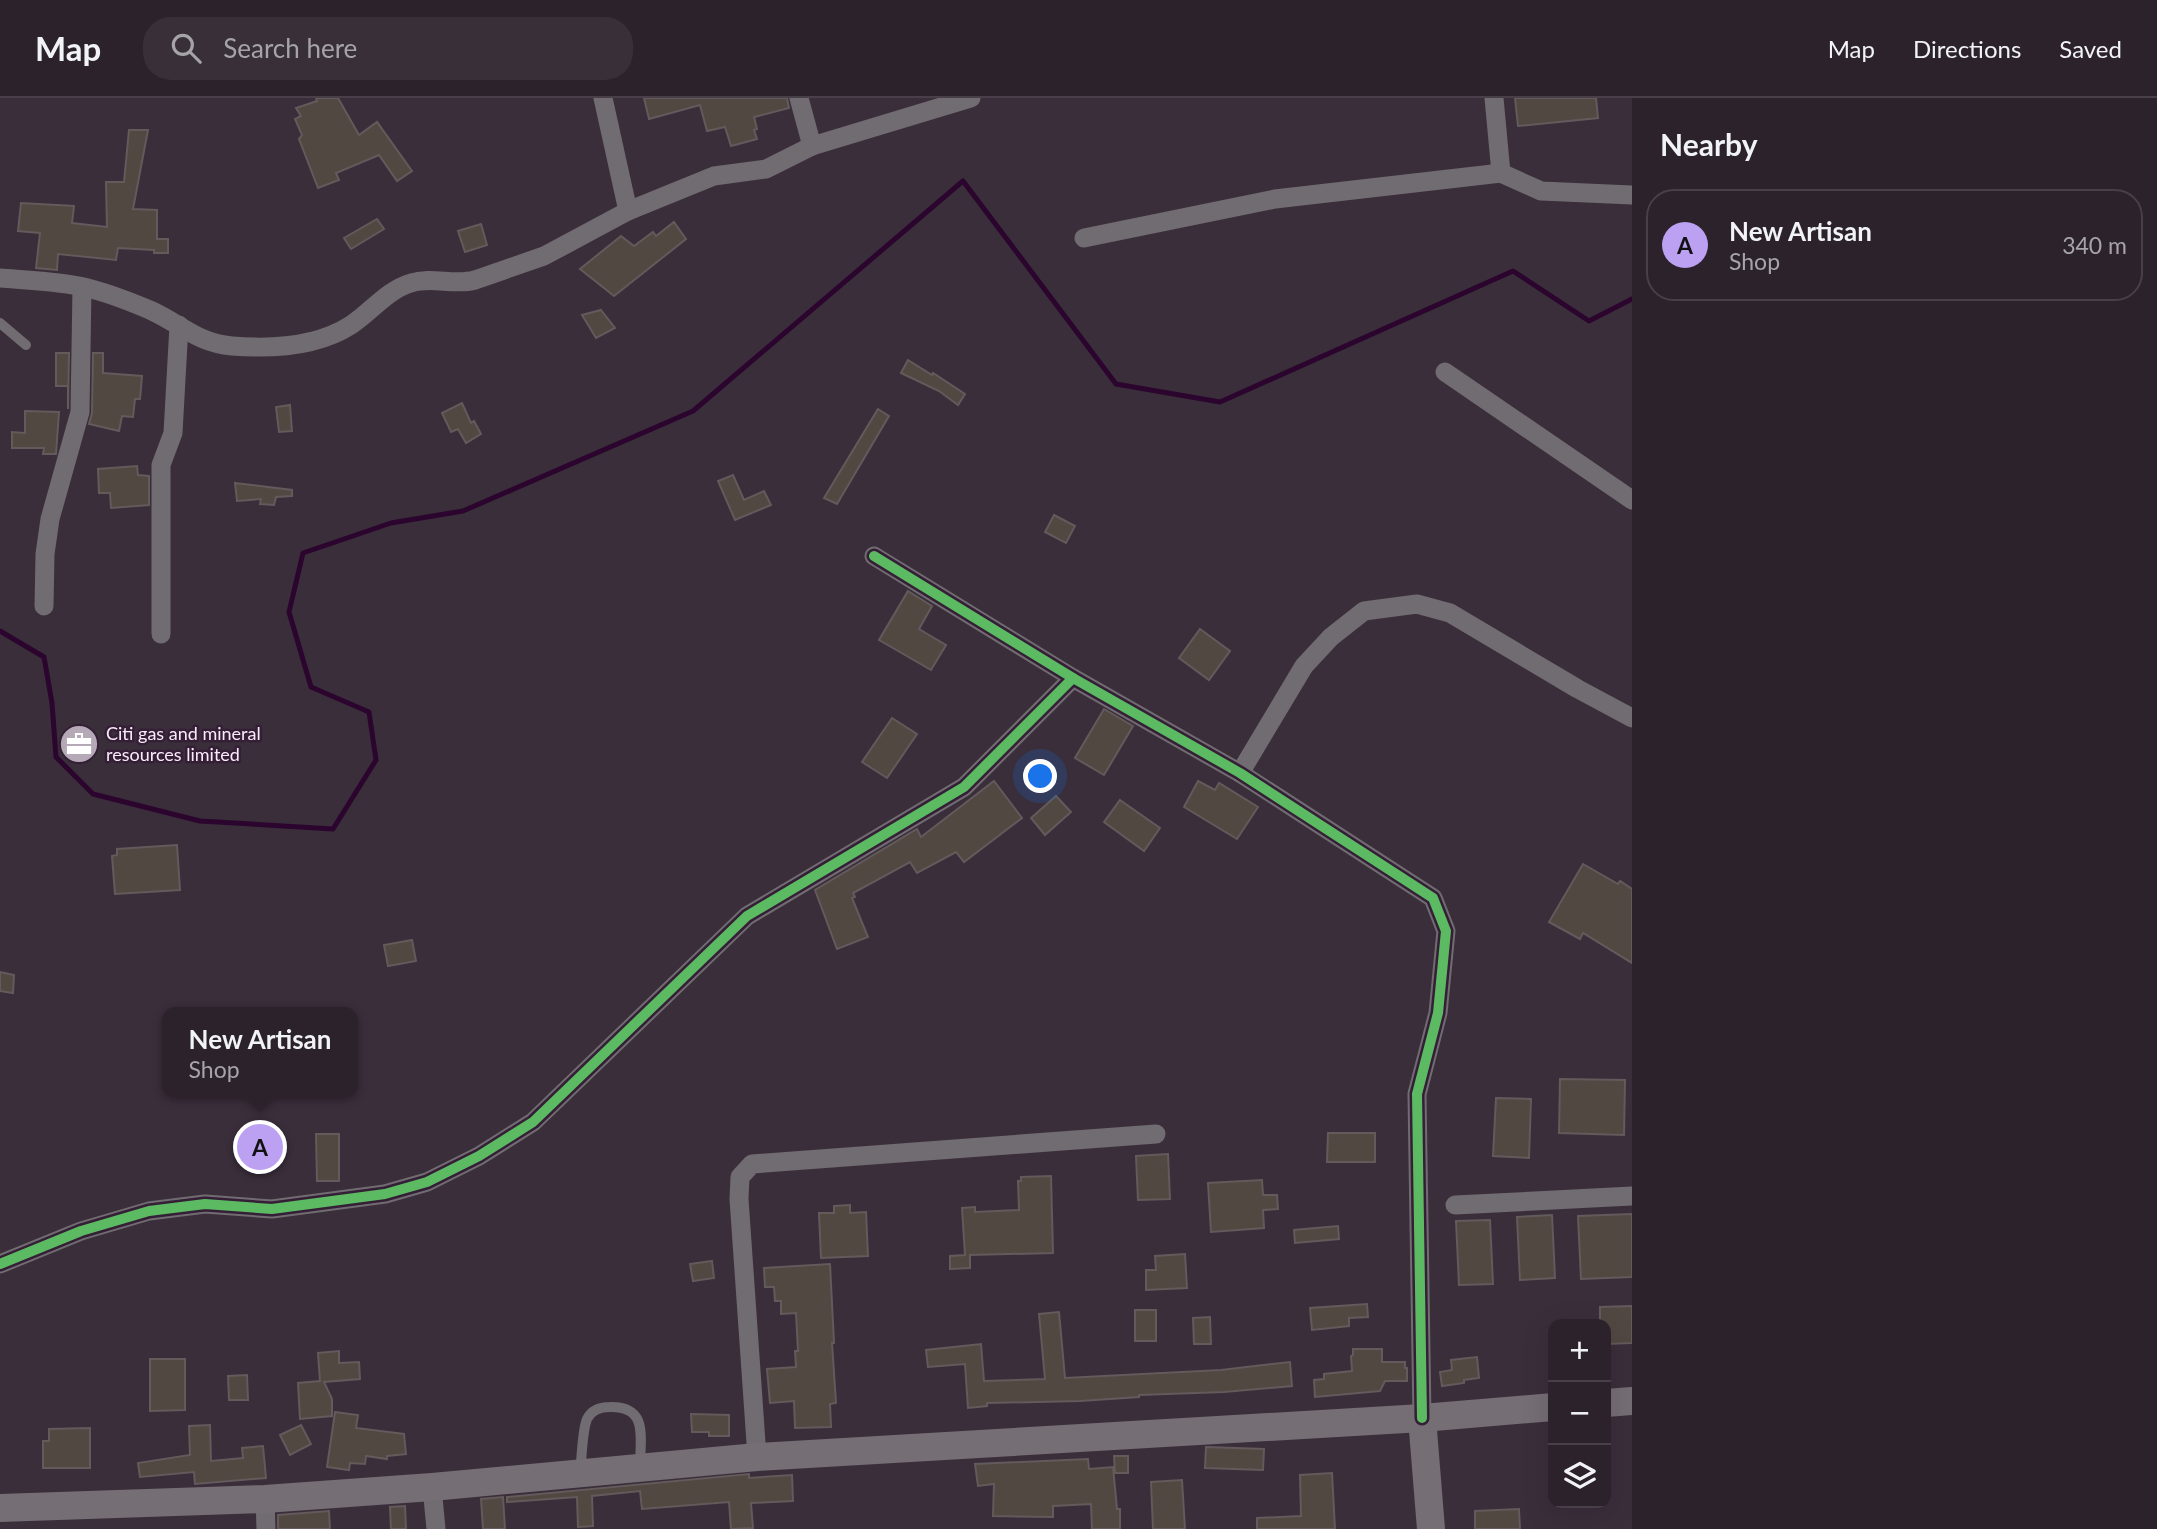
<!DOCTYPE html>
<meta charset="utf-8">
<style>
:root{--surface:#2c222c;--page:#382f38;--text:#f1f3f6;--muted:#a6a4a9;--line:#483f48;--accent:#bca0f2}
body{margin:0;font-family:Lato,sans-serif;background:var(--page);color:var(--text)}
.controls{position:absolute;right:21px;bottom:21px;display:grid;overflow:hidden;border-radius:14px;box-shadow:0 7px 28px #0002}
.controls button{width:63px;height:63px;display:grid;place-items:center;padding:0;border:0;border-bottom:2px solid var(--line);background:var(--surface);color:var(--text);font:35px sans-serif}
.you{position:absolute;left:1041px;top:679px;width:24px;height:24px;margin:-18px;border:5px solid #fff;border-radius:50%;background:#1a73e8;box-shadow:0 0 0 10px #1a73e833}
.badge{display:grid;place-items:center;width:46px;height:46px;border-radius:50%;background:var(--accent);color:#111;font-size:23px;font-weight:700}
.pin{position:absolute;translate:-50% -50%;border:4px solid #fff;box-shadow:0 2px 7px #0006}
.popup{position:absolute;left:162px;top:909px;width:196px;height:91px;box-sizing:border-box;display:grid;place-content:center;border-radius:14px;background:var(--surface);filter:drop-shadow(0 2px 5px #0005);font-size:23px;white-space:nowrap;color:var(--muted)}
.popup b{font-size:26px;color:var(--text)}
.popup::after{content:'';position:absolute;left:50%;top:100%;margin-left:-14px;border:14px solid transparent;border-top-color:var(--surface)}
.list{margin:0;padding:0;list-style:none}
h2{display:flex;justify-content:space-between;align-items:center;height:91px;margin:0;padding:0 28px;font-size:30px}
h2 small{font-size:23px;font-weight:400;color:var(--muted)}
.list li{display:grid;grid-template-columns:46px 1fr auto;gap:21px;align-items:center;box-sizing:border-box;height:112px;margin:0 14px 14px;padding:0 14px;border:2px solid var(--line);border-radius:28px}
.list b{display:block;font-size:26px;white-space:nowrap}
.list p{margin:0;font-size:23px;white-space:nowrap;color:var(--muted)}
.list em{font-size:23px;font-style:normal;color:var(--muted)}
.icon{flex:none;width:38px;height:38px;fill:none;stroke:currentColor;stroke-width:2;stroke-linecap:round;stroke-linejoin:round}
.map{position:relative;flex:none;width:1632px;height:1431px;overflow:hidden}
header{display:flex;align-items:center;gap:42px;box-sizing:border-box;height:98px;padding:0 35px;background:var(--surface);border-bottom:2px solid var(--line)}
header strong{font-size:33px}
nav{display:flex;gap:38px;margin-inline-start:auto;font-size:24px}
.search{width:490px;height:63px;background:var(--page);display:flex;align-items:center;gap:18px;box-sizing:border-box;padding:0 24px;border-radius:28px;color:var(--muted);font-size:26px}
main{display:flex}
aside{flex:1;background:var(--surface)}
.map>svg:first-child{display:block}
.lines{fill:none;stroke-linecap:round;stroke-linejoin:round}
.stream{stroke:#2b052e;stroke-width:5}
.building{fill:#514841;stroke:#625a5b;stroke-width:2}
.service{stroke:#716c71;stroke-width:10}
.minor{stroke:#716c71;stroke-width:19}
.secondary{stroke:#756e75;stroke-width:28}
.cycleway-casing{stroke:#341f36;stroke-width:15}
.cycleway{stroke:#5cba63;stroke-width:10}
.labels{text-anchor:middle;stroke-width:5;stroke-linejoin:round;paint-order:stroke}
.poi-label{font-size:18px;fill:#f9ebfa;stroke:#341f36;text-anchor:start}
</style>
<header>
<strong>Map</strong>
<div class="search"><svg class="icon" aria-label="search" viewBox="0 0 24 24"><circle cx="10" cy="10" r="6"/><path d="M15 15l6 6"/></svg>Search here</div>
<nav><a>Map</a><a>Directions</a><a>Saved</a></nav>
</header>
<main>
<div class="map">
<svg width="1632" height="1431" viewBox="0 0 1632 1431">
<rect width="100%" height="100%" fill="#3a2e3b"/>
<g class="lines">
<polyline class="stream" points="0,533 44,559 52,605 56,659 93,696 200,723 333,731 376,662 369,614 311,589 289,514 303,455 391,425 463,413 693,313 963,83 1116,286 1220,304 1513,173 1589,223 1632,201"/>
</g>
<g class="building">
<polygon points="316,0 338,0 359,37 377,24 412,73 397,83 379,57 336,75 339,82 318,90 299,41 302,37 295,21 301,18 296,10 317,3"/>
<polygon points="644,0 787,0 789,10 754,19 757,31 754,32 757,41 731,48 725,29 707,33 700,7 649,21"/>
<polygon points="1515,0 1596,0 1598,20 1518,28"/>
<polygon points="129,32 148,32 133,111 157,112 157,141 168,141 168,155 154,155 154,152 118,150 116,162 58,156 57,172 36,170 40,135 18,133 21,105 74,108 72,125 107,129 106,84 124,84"/>
<polygon points="377,121 384,131 351,151 344,140"/>
<polygon points="674,124 686,141 614,198 580,171 621,138 634,148 653,134 656,138"/>
<polygon points="481,126 487,147 465,154 458,133"/>
<polygon points="601,212 615,230 596,240 582,217"/>
<polygon points="56,255 69,255 68,311 68,288 56,288"/>
<polygon points="93,255 103,255 103,275 142,278 140,301 135,301 133,319 122,318 119,333 89,326 92,315"/>
<polygon points="908,262 932,277 933,275 965,296 958,307 939,293 901,275"/>
<polygon points="462,305 471,325 474,323 481,336 466,345 458,331 451,334 442,315"/>
<polygon points="290,307 292,333 279,334 276,309"/>
<polygon points="878,311 889,318 837,406 824,400"/>
<polygon points="25,313 59,314 56,356 43,356 44,350 12,350 12,334 25,335"/>
<polygon points="137,368 138,377 149,378 149,407 111,410 110,395 99,395 98,371"/>
<polygon points="733,377 744,402 764,393 771,407 735,422 718,383"/>
<polygon points="235,385 292,392 292,398 276,399 274,407 260,406 261,401 237,403"/>
<polygon points="1054,417 1075,428 1066,445 1045,434"/>
<polygon points="908,493 932,508 919,531 946,547 931,572 879,542"/>
<polygon points="1200,531 1230,553 1209,582 1179,560"/>
<polygon points="1104,611 1133,628 1104,677 1075,660"/>
<polygon points="892,620 917,636 887,680 862,664"/>
<polygon points="994,683 1022,720 964,764 956,754 917,775 910,764 853,795 855,799 852,800 868,839 837,851 815,792 917,731 921,739"/>
<polygon points="1198,683 1215,692 1219,685 1258,709 1237,741 1184,709"/>
<polygon points="1056,698 1071,714 1045,737 1031,720"/>
<polygon points="1120,702 1160,730 1144,753 1104,724"/>
<polygon points="177,747 180,792 115,796 112,758 117,757 117,751"/>
<polygon points="1583,766 1618,786 1620,783 1632,791 1632,865 1583,835 1580,841 1549,824"/>
<polygon points="412,842 416,863 388,868 384,847"/>
<polygon points="0,874 14,877 13,895 0,893"/>
<polygon points="1560,981 1625,982 1624,1037 1559,1035"/>
<polygon points="1496,1000 1531,1001 1529,1060 1493,1058"/>
<polygon points="1328,1035 1375,1035 1375,1064 1327,1064"/>
<polygon points="316,1036 339,1036 339,1083 317,1083"/>
<polygon points="1168,1056 1170,1101 1138,1102 1136,1058"/>
<polygon points="1051,1078 1053,1155 970,1157 970,1170 950,1171 950,1158 965,1157 962,1110 975,1109 975,1114 1019,1112 1018,1083 1021,1083 1021,1079"/>
<polygon points="1262,1082 1263,1097 1277,1097 1278,1111 1263,1112 1264,1130 1211,1134 1208,1085"/>
<polygon points="850,1107 850,1115 866,1114 868,1158 821,1160 819,1115 834,1115 834,1108"/>
<polygon points="1632,1116 1632,1179 1581,1181 1578,1118"/>
<polygon points="1552,1117 1555,1180 1520,1182 1517,1119"/>
<polygon points="1490,1122 1493,1186 1459,1187 1456,1123"/>
<polygon points="1338,1128 1339,1141 1295,1145 1294,1132"/>
<polygon points="1185,1156 1187,1190 1146,1192 1146,1172 1156,1172 1155,1158"/>
<polygon points="712,1163 714,1180 693,1183 690,1166"/>
<polygon points="830,1166 834,1245 832,1245 836,1305 830,1306 831,1329 795,1330 794,1303 770,1305 767,1271 796,1269 795,1253 798,1253 796,1215 781,1216 781,1203 775,1203 774,1189 765,1189 764,1170"/>
<polygon points="1367,1206 1368,1219 1349,1220 1349,1228 1312,1232 1310,1210"/>
<polygon points="1632,1208 1632,1245 1606,1246 1606,1226 1600,1226 1600,1209"/>
<rect x="1135" y="1212" width="21" height="31"/>
<polygon points="1059,1214 1065,1280 1221,1272 1290,1264 1292,1288 1224,1294 1139,1297 1139,1299 1080,1303 987,1305 987,1308 968,1310 965,1266 928,1269 926,1252 981,1246 984,1283 1045,1281 1039,1216"/>
<polygon points="1210,1219 1211,1246 1194,1246 1193,1220"/>
<polygon points="1353,1251 1382,1251 1382,1264 1405,1264 1405,1270 1407,1270 1407,1283 1385,1283 1380,1293 1315,1299 1314,1282 1324,1281 1324,1276 1352,1273 1351,1258 1353,1257"/>
<polygon points="339,1253 339,1265 359,1264 360,1281 324,1284 332,1301 332,1318 300,1321 298,1285 320,1283 318,1255"/>
<polygon points="1477,1259 1479,1280 1464,1282 1464,1285 1442,1288 1440,1274 1452,1272 1451,1262"/>
<polygon points="150,1261 185,1261 185,1312 150,1313"/>
<polygon points="247,1277 248,1302 229,1302 228,1278"/>
<polygon points="335,1314 358,1317 356,1330 404,1336 406,1356 387,1358 387,1361 366,1358 365,1366 350,1365 349,1372 327,1369"/>
<polygon points="691,1316 729,1317 729,1338 709,1338 709,1334 692,1334"/>
<polygon points="210,1327 211,1363 243,1360 242,1350 263,1348 266,1380 195,1386 194,1374 140,1379 138,1365 190,1357 189,1328"/>
<polygon points="301,1327 311,1346 290,1357 280,1337"/>
<polygon points="90,1330 90,1370 43,1370 43,1343 49,1343 49,1331"/>
<polygon points="1206,1349 1264,1351 1263,1372 1205,1370"/>
<polygon points="1114,1358 1128,1358 1128,1375 1115,1375"/>
<polygon points="1088,1361 1089,1371 1113,1369 1117,1411 1120,1411 1120,1431 1092,1431 1091,1406 1053,1408 1053,1419 993,1418 994,1386 978,1388 975,1366"/>
<polygon points="1332,1375 1335,1431 1257,1431 1257,1420 1301,1418 1300,1377"/>
<polygon points="749,1376 749,1380 792,1377 793,1403 751,1405 753,1430 731,1431 729,1404 642,1411 640,1393 592,1398 593,1428 578,1429 577,1399 507,1404 507,1399"/>
<polygon points="1182,1382 1185,1431 1153,1431 1151,1384"/>
<polygon points="503,1399 505,1431 483,1431 481,1401"/>
<polygon points="405,1408 406,1431 391,1431 390,1409"/>
<polygon points="1519,1411 1520,1431 1475,1431 1475,1413"/>
<polygon points="329,1413 330,1431 278,1431 278,1417"/>
</g>
<g class="lines">
<g class="service">
<polyline points="0,225 26,247"/>
<path d="M580 1374C582 1360 582 1333 587 1321 592 1311 601 1309 610 1309 649 1308 640 1340 640 1369"/>
</g>
<g class="minor">
<polyline points="603,0 628,113"/>
<polyline points="799,0 812,48"/>
<polyline points="1494,0 1501,75"/>
<polyline points="1084,140 1275,101 1501,75 1541,93 1632,97"/>
<path d="M0 180C26 182 53 183 79 188 99 192 131 204 150 212 181 226 197 245 232 248 270 251 317 249 351 227 371 214 387 192 411 185 432 178 454 188 475 182L544 158 628 113 714 78 766 71 812 48 971 0"/>
<polyline points="1445,274 1632,402"/>
<polyline points="874,458 1073,580 1240,675 1433,800 1446,833 1438,915 1417,996 1422,1320"/>
<polyline points="44,508 45,456 50,421 80,314 82,189"/>
<polyline points="161,536 161,367 173,335 179,227"/>
<polyline points="1240,675 1304,568 1331,539 1364,513 1417,506 1450,515 1578,591 1632,620"/>
<polyline points="1455,1107 1632,1098"/>
<polyline points="0,1166 81,1133 149,1113 205,1106 272,1111 385,1096 427,1084 479,1058 533,1024 747,818 964,689 1073,580"/>
<polyline points="757,1359 739,1101 740,1079 752,1066 1156,1036"/>
<polyline points="432,1389 436,1431"/>
<polyline points="265,1401 266,1431"/>
</g>
<g class="secondary">
<polyline points="1606,1305 1632,1303"/>
<polyline points="1422,1320 1431,1431"/>
<polyline points="0,1410 265,1401 432,1389 757,1359 1422,1320 1553,1309"/>
</g>
<g class="cycleway-casing">
<g id="cycleway">
<polyline points="874,458 1073,580 1240,675 1433,800 1446,833 1438,915 1417,996 1422,1320"/>
<polyline points="0,1166 81,1133 149,1113 205,1106 272,1111 385,1096 427,1084 479,1058 533,1024 747,818 964,689 1073,580"/>
</g>
</g>
<use href="#cycleway" class="cycleway"/>
</g>
<defs>
<g id="office-disc" transform="scale(2.0125)"><circle r="9.5" fill="#b6a9b7" stroke="#341f36"/><path d="M-6-3h4V-5.5h4V-3h4V5H-6ZM-1-4.5V-3h2v-1.5ZM-6 0V1H6V0Z" fill="#fff"/></g>
</defs>
<g fill-rule="evenodd">
<use href="#office-disc" x="79" y="646"/>
</g>
<g class="labels">
<g class="poi-label">
<text x="106" y="642">Citi gas and mineral<tspan x="106" dy="21">resources limited</tspan></text>
</g>
</g>
</svg>
<div class="controls">
<button>+</button>
<button>−</button>
<button><svg class="icon" aria-label="layers" viewBox="0 0 24 24"><path d="M12 4l9 5-9 5-9-5zM3 14l9 5 9-5"/></svg></button>
</div>
<div class="you"></div>
<div class="pin badge" style="left:260px;top:1049px">A</div>
<div class="popup"><b>New Artisan</b>Shop</div>
</div>
<aside>
<h2>Nearby<small></small></h2>
<ul class="list">
<li><span class="badge">A</span><div><b>New Artisan</b><p>Shop</p></div><em>340 m</em></li>
</ul>
</aside>
</main>
